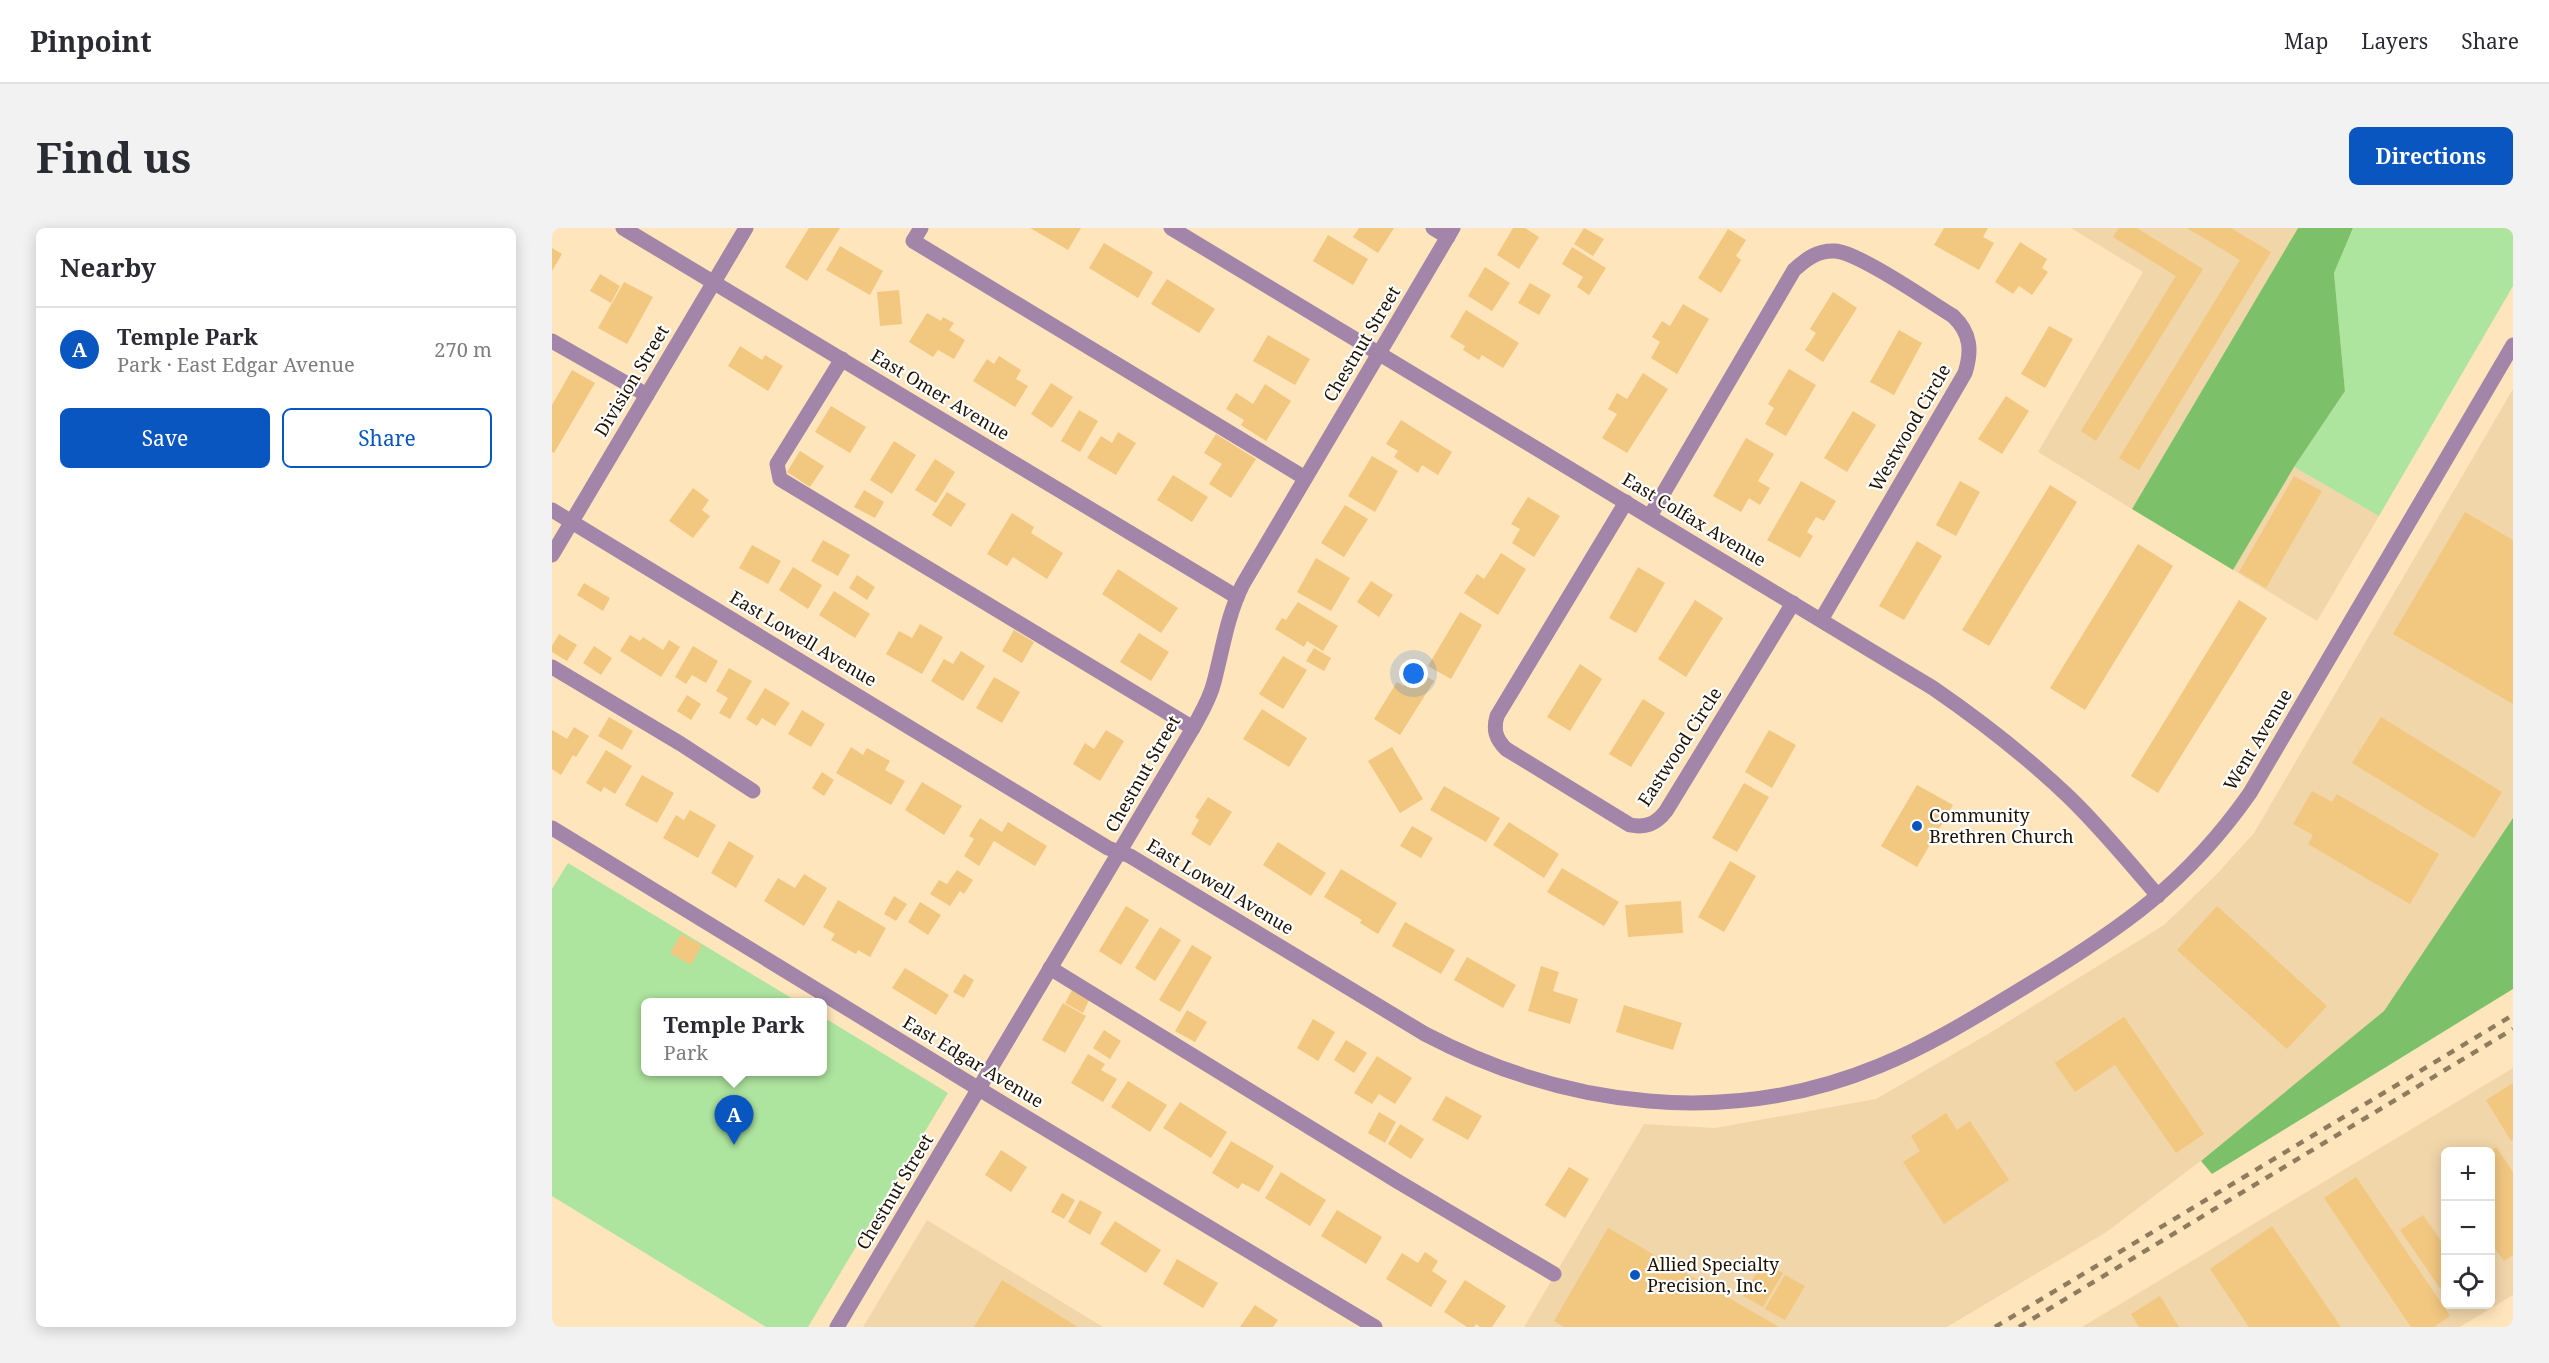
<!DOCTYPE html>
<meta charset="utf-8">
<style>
:root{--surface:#fff;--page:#f2f2f3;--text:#2b2b33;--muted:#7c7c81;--line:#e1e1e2;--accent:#0a56c0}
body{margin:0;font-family:"Noto Serif",serif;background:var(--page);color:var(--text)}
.controls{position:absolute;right:18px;bottom:18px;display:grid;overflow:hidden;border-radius:9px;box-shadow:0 3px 15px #0003}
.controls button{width:54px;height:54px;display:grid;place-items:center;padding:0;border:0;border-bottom:2px solid var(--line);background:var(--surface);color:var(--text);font:30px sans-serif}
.you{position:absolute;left:862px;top:446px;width:21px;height:21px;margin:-15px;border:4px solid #fff;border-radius:50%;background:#1a73e8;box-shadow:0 0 0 9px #1a73e833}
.badge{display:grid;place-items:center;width:39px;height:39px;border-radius:50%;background:var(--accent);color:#fff;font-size:20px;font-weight:700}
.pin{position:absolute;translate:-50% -50px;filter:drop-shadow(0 2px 3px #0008)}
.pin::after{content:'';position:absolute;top:32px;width:21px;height:18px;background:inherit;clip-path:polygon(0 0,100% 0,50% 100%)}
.popup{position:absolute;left:89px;top:770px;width:186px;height:78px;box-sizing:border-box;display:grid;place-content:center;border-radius:9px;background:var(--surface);filter:drop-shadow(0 2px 4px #0005);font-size:20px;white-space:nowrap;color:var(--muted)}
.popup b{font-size:22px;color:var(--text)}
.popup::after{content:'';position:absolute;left:50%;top:100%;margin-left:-12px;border:12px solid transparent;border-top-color:var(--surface)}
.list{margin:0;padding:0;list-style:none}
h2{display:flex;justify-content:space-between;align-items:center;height:78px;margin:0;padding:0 24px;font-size:26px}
h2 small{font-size:20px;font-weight:400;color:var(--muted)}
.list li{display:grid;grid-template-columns:39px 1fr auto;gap:18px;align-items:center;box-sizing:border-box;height:84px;padding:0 24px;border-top:2px solid var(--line)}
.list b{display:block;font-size:22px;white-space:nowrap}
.list p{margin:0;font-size:20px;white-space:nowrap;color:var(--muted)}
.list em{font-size:20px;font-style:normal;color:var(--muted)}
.actions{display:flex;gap:12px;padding:18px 24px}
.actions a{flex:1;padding:14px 0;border:2px solid var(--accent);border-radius:9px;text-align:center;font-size:21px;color:var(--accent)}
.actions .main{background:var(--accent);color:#fff}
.icon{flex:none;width:33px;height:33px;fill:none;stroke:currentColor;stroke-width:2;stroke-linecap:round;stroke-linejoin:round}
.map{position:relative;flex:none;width:1961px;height:1099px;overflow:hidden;border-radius:9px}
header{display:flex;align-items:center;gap:36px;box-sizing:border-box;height:84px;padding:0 30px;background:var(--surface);border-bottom:2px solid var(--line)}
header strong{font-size:28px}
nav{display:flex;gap:33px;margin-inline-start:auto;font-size:21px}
.intro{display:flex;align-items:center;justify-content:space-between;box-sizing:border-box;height:144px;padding:0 36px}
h1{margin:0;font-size:42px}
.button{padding:15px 27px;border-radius:9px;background:var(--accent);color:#fff;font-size:21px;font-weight:700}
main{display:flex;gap:36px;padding:0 36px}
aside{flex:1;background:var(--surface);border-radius:9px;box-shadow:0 3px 15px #0003}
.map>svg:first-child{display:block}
.built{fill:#f1d6a9;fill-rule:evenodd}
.green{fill:#ade49e}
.forest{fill:#7cc16a}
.building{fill:#f2c780}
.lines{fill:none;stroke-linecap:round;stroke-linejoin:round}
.minor{stroke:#a285a9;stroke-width:15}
.rail{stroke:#8f7c5e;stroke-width:4.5;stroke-dasharray:8 8;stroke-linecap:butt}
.poi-dot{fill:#0a56c0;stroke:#fff;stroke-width:2}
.labels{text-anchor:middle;stroke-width:4.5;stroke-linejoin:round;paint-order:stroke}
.street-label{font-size:18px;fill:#1e1200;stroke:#fff}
.poi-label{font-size:18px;fill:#1e1200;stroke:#fff;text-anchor:start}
</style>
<header>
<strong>Pinpoint</strong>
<nav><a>Map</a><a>Layers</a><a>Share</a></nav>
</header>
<div class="intro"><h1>Find us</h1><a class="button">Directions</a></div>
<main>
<aside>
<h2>Nearby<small></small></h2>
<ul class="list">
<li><span class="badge">A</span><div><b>Temple Park</b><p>Park · East Edgar Avenue</p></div><em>270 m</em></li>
</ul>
<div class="actions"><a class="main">Save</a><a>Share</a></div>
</aside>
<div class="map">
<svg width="1961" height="1099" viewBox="0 0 1961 1099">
<rect width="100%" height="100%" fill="#ffe5bb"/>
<g class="built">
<polygon points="1519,0 1746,0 1580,281 1486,224 1591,44"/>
<polygon points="1961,161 1961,590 1832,783 1667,919 1556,1003 1395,1099 972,1099 1092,896 1163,900 1324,871 1436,806 1612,697 1663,648 1702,605"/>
<polygon points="1742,239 1827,288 1765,393 1681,342"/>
<path d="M1961 840V1067L1908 1099H1530ZM1894 924H1938V1076H1894Z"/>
<polygon points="375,992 551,1099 311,1099"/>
</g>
<g class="green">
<polygon points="1801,0 1961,0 1961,58 1827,288 1742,239 1793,163 1782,45"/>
<polygon points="16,635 246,774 94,774 94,844 270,844 271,789 396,865 256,1099 214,1099 0,968 0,661"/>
</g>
<g class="forest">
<polygon points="1746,0 1801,0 1782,45 1793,163 1742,239 1681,342 1580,281"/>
<polygon points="1961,590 1961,761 1660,946 1649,933 1832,783"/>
</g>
<g class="building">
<polygon points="257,0 288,0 255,53 233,39"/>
<polygon points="478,0 529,0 516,22"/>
<polygon points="807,0 842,0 826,25 801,9"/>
<polygon points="961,0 973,0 987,9 967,41 945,27"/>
<polygon points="1032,0 1052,11 1041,28 1022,16"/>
<polygon points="1392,0 1436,0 1431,9 1442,15 1427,42 1382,17"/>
<polygon points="1567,0 1585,0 1651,41 1544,213 1529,203 1624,48 1561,9"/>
<polygon points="1635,0 1679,0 1719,24 1587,242 1567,230 1688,32"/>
<polygon points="1176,1 1194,12 1184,28 1189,32 1169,65 1146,50"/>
<polygon points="776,7 816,31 801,57 761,33"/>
<polygon points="1468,14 1495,31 1490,40 1496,44 1480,67 1467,58 1461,66 1443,54"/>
<polygon points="552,15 601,44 586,70 537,40"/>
<polygon points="288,18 331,43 318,67 274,42"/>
<polygon points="1020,19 1054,40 1037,67 1025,59 1031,49 1010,36"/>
<polygon points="0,20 10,26 0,43"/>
<polygon points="933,39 958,55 940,83 916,68"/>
<polygon points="48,46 68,58 59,75 38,63"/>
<polygon points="615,51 663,81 647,105 599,76"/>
<polygon points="72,54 101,69 75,116 46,100"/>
<polygon points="978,55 999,67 987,87 966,75"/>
<polygon points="347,62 350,96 328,98 325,64"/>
<polygon points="1281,64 1305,80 1271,134 1253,122 1264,105 1258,101"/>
<polygon points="1131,76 1157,91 1125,146 1099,130 1108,114 1100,109 1110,93 1118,98"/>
<polygon points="914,82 967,115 951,140 930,127 927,132 911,122 913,118 898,109"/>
<polygon points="375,85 389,93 391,89 402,95 397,102 413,112 402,131 386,122 381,129 357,114"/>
<polygon points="1497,98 1521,111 1493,160 1469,146"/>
<polygon points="1347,102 1370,115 1342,167 1318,154"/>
<polygon points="716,107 758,131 743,157 701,133"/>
<polygon points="188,118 210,132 213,127 231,138 216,163 176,138"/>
<polygon points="447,128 469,142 464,151 476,158 463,179 421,153 435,131 442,136"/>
<polygon points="1237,141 1264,157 1234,208 1213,196 1222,180 1216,176"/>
<polygon points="20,142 43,155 2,225 0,224 0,177"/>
<polygon points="1091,145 1116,161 1075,225 1050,210 1065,186 1056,181 1065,165 1075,171"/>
<polygon points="499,155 521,169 500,200 479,186"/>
<polygon points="713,156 739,173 714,213 689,197 692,192 674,181 684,165 701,176"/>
<polygon points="1454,168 1477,183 1450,226 1426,211"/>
<polygon points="279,178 314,199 298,225 263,204"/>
<polygon points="527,182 546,193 528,224 509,213"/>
<polygon points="1301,183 1324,197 1295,244 1272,230"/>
<polygon points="849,192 900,224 886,247 870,237 866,245 842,229 846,223 834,216"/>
<polygon points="566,204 584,215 564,247 535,230 549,208 560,215"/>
<polygon points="664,206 704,231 679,270 657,256 670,236 652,225"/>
<polygon points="1194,210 1222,226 1206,253 1218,260 1208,277 1197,270 1189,284 1161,268"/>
<polygon points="342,213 364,227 340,266 318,252"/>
<polygon points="248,223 272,238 258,259 235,244"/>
<polygon points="820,228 846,243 823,284 796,268"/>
<polygon points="383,231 403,244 384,275 363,262"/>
<polygon points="621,247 656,269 640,294 605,272"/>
<polygon points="1742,248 1770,263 1714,360 1687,344"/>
<polygon points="1249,253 1284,273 1272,293 1264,289 1255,304 1261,308 1248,330 1215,312"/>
<polygon points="1408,253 1428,264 1404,308 1384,297"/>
<polygon points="1498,257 1525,274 1437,418 1410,402"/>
<polygon points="141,260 157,272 150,282 158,288 141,310 117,293"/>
<polygon points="312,262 332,274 323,290 302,279"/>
<polygon points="395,264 414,276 399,299 380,287"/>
<polygon points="976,269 1008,288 982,329 960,315 968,301 959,296"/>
<polygon points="793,277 816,291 792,329 769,315"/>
<polygon points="1913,284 1961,312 1961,476 1841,406"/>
<polygon points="460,285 482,299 479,305 511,325 495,351 461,329 455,338 435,326"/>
<polygon points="271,312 298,327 286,348 259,333"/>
<polygon points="1365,313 1390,328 1352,392 1327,378"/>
<polygon points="1586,316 1621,338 1533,482 1498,460"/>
<polygon points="200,317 229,333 216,356 187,340"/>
<polygon points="949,325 974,341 946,387 912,365 925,346 932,351"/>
<polygon points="764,330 798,350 779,383 745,364"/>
<polygon points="241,339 270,357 256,381 227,362"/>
<polygon points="1086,339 1113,355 1084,405 1057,390"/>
<polygon points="566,341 626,380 609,405 550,366"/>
<polygon points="305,347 323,359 315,372 297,360"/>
<polygon points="819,353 841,367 827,389 805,374"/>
<polygon points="32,355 58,370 51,383 25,367"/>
<polygon points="282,363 318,386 303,410 267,387"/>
<polygon points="1143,372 1171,390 1134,449 1106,431"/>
<polygon points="1687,372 1715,390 1606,565 1579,548"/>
<polygon points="746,374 786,398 771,423 755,413 752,419 723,401 730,390 734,392"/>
<polygon points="908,384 930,397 899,451 876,438"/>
<polygon points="368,396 391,409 370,446 334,426 347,403 360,410"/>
<polygon points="462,402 482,414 470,435 450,423"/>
<polygon points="587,405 617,424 599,453 568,434"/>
<polygon points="7,406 25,417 15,433 0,424 0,418"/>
<polygon points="78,407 88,413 91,409 111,422 117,412 128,419 109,449 68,423"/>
<polygon points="42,418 60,430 49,447 31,435"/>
<polygon points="141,418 166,433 154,455 140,447 134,456 123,449"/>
<polygon points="762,420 779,430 772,443 754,433"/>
<polygon points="409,423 433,438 411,473 379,453 392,431 401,436"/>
<polygon points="731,428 755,442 731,481 707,466"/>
<polygon points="1028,436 1050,451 1018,503 995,489"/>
<polygon points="177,440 200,453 178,491 167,485 176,470 164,463"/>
<polygon points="862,441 882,453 848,507 822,491 845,454 852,458"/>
<polygon points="442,449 468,464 450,495 424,480"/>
<polygon points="213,460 238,475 223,498 210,490 205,498 194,491"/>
<polygon points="135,467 149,476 139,492 125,483"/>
<polygon points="1091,471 1113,485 1079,539 1057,526"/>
<polygon points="710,481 755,510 737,539 691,511"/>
<polygon points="250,482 273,496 259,519 236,506"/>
<polygon points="57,489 81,503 70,522 46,508"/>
<polygon points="1829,489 1950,564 1922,610 1800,535"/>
<polygon points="22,499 37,508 24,529 21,527 9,547 0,541 0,502 15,511"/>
<polygon points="554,502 572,513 548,553 521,536 533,515 542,521"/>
<polygon points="1217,502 1244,517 1220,560 1193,544"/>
<polygon points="299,519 311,527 315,520 338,533 333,542 353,553 339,577 284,545"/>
<polygon points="840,519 871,571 848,585 816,533"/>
<polygon points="54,522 80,538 63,566 52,559 49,564 34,555"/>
<polygon points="270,544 282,552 272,568 260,560"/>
<polygon points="90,547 122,565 105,595 73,577"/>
<polygon points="370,554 410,578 392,607 353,582"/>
<polygon points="1192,555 1217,569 1185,624 1160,610"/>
<polygon points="1365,557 1401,577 1365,639 1329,618"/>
<polygon points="892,558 948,590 934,614 878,582"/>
<polygon points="1760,563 1780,574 1785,566 1887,626 1858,676 1756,616 1761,607 1741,596"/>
<polygon points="656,569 680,584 658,618 639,606 647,592 643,589"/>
<polygon points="138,582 164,597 146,630 111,610 124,587 132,592"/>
<polygon points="428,590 450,604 456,594 495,618 483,638 442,613 427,638 412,628 422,611 417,608"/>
<polygon points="957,594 1007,626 992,650 941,617"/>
<polygon points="860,598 881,610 869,630 848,618"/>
<polygon points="177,613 202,628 184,660 159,645"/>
<polygon points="726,614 774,645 759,668 711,637"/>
<polygon points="1178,633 1204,648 1172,704 1146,689"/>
<polygon points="1010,640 1067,674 1052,698 995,664"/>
<polygon points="789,641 845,675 826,706 808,695 810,692 772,669"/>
<polygon points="405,642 421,652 412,666 408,663 398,678 378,666 387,652 395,656"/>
<polygon points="252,646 275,660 252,698 212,673 226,650 243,660"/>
<polygon points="342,668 355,676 344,693 332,686"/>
<polygon points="286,672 334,700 318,729 306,722 304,726 279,712 283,706 271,699"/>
<polygon points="1129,673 1131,705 1076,709 1073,677"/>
<polygon points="368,674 389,687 376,707 356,694"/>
<polygon points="574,678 597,692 569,737 547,723"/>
<polygon points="1665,678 1775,778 1735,821 1625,722"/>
<polygon points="853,694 903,722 889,746 840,718"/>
<polygon points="608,699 629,712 603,753 583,740"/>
<polygon points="129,706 150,717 139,737 118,725"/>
<polygon points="640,717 660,729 628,784 607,772"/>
<polygon points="915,729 964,757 951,780 902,752"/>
<polygon points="989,738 1007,744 1001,763 1026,771 1018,796 976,783"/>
<polygon points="353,740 397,767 384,787 340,760"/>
<polygon points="412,746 422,752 412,770 401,764"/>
<polygon points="520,762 537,772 531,785 513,775"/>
<polygon points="511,775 534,788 513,825 490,812"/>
<polygon points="1072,777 1130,795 1121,822 1064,804"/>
<polygon points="635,782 655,794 643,814 623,803"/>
<polygon points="1572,789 1652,906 1624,925 1563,837 1523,864 1503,835"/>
<polygon points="761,791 783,804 766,833 745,820"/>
<polygon points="552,802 569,813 558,831 541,820"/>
<polygon points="794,812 815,825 802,845 782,832"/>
<polygon points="536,826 553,836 549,842 565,851 551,874 519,855"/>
<polygon points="825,828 860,850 843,876 827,866 820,876 802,865"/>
<polygon points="576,853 615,877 598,904 559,879"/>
<polygon points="1961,855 1961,912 1959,913 1934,872"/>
<polygon points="894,868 930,888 916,912 880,892"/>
<polygon points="628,874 675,904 659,930 611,900"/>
<polygon points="827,884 844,894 833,915 816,905"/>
<polygon points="1394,885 1405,902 1418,893 1457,952 1392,996 1351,934 1368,923 1359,908"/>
<polygon points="848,896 872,911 859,931 836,916"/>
<polygon points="679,913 722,938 707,964 690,955 686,961 660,945"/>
<polygon points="1944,919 1961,944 1961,1027 1952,1033 1938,1014 1938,923"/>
<polygon points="449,922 475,939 459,964 433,947"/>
<polygon points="1017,939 1037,951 1013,990 993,977"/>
<polygon points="729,944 774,972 758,998 713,970"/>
<polygon points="1804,949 1898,1088 1882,1099 1859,1099 1772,970"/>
<polygon points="510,965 523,972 512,991 499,984"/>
<polygon points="528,972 550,984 538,1007 516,994"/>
<polygon points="785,982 830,1009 814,1036 769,1008"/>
<polygon points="1871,987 1894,1020 1894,1069 1848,1002"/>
<polygon points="563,993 609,1022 594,1045 548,1016"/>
<polygon points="1720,998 1789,1099 1697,1099 1658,1041"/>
<polygon points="1056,1000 1227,1099 1012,1099 1002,1093"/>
<polygon points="873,1024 886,1033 880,1043 895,1053 879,1079 834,1051 850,1025 866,1035"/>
<polygon points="625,1031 666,1055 651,1080 611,1056"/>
<polygon points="1211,1034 1231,1045 1211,1079 1191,1068"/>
<polygon points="1233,1047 1253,1058 1233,1092 1213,1081"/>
<polygon points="450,1052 526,1099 422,1099"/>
<polygon points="913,1052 954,1078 940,1099 928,1099 924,1096 922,1099 915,1099 892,1084"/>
<polygon points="1608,1068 1627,1099 1587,1099 1579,1086"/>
<polygon points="703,1077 726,1092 721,1099 688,1099"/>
</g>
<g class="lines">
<g class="minor">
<polyline points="71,0 685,369"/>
<polyline points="369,0 361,13 753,250"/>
<path d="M619 0 1381 460C1429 493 1475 529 1517 569 1549 600 1578 635 1606 668"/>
<polyline points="881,0 896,9"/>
<polyline points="0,113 95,167"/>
<polyline points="290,131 225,236 228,251 641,500"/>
<path d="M1074 274 945 488C941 502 944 511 954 521L1078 597C1094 600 1104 596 1114 583L1241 375"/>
<path d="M0 282 556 620 578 628 873 806C1014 880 1177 900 1327 838 1379 817 1428 786 1476 757 1569 701 1635 655 1698 565L1961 117"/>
<path d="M1098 288 1242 42C1254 31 1266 22 1283 23 1306 24 1378 74 1401 88 1419 105 1420 123 1413 145L1269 392"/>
<polyline points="0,327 194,0"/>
<polyline points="0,439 129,516 201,563"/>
<polyline points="0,600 427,861 823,1099"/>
<polyline points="498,740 845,953 1002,1046"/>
<path d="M285 1099 641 500C649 485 658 471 662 454 671 420 675 388 691 356L901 0"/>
</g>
<g class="rail">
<polyline points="1443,1099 1961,787"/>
<polyline points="1467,1099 1961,801"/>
</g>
</g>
<g class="poi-dot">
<circle cx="1365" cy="598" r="6"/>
<circle cx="1083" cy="1047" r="6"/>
</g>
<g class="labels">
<g class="street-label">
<text transform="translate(810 116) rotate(-59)" y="6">Chestnut Street</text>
<text transform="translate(80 153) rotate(-59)" y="6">Division Street</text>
<text transform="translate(388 167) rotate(31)" y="6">East Omer Avenue</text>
<text transform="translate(1358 200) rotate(-60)" y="6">Westwood Circle</text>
<text transform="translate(1142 292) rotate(31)" y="6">East Colfax Avenue</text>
<text transform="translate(251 411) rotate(31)" y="6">East Lowell Avenue</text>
<text transform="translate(1706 512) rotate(-59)" y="6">Went Avenue</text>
<text transform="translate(1128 519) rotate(-57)" y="6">Eastwood Circle</text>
<text transform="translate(591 546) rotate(-60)" y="6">Chestnut Street</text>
<text transform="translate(668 659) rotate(31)" y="6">East Lowell Avenue</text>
<text transform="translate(421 834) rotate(31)" y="6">East Edgar Avenue</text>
<text transform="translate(343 964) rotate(-59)" y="6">Chestnut Street</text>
</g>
<g class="poi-label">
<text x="1377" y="594">Community<tspan x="1377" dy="21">Brethren Church</tspan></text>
<text x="1095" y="1043">Allied Specialty<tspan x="1095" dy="21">Precision, Inc.</tspan></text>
</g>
</g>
</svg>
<div class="controls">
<button>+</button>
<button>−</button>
<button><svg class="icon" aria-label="locate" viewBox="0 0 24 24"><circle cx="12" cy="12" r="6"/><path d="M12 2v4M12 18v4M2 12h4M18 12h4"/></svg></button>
</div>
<div class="you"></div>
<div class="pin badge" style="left:182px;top:917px">A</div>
<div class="popup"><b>Temple Park</b>Park</div>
</div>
</main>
